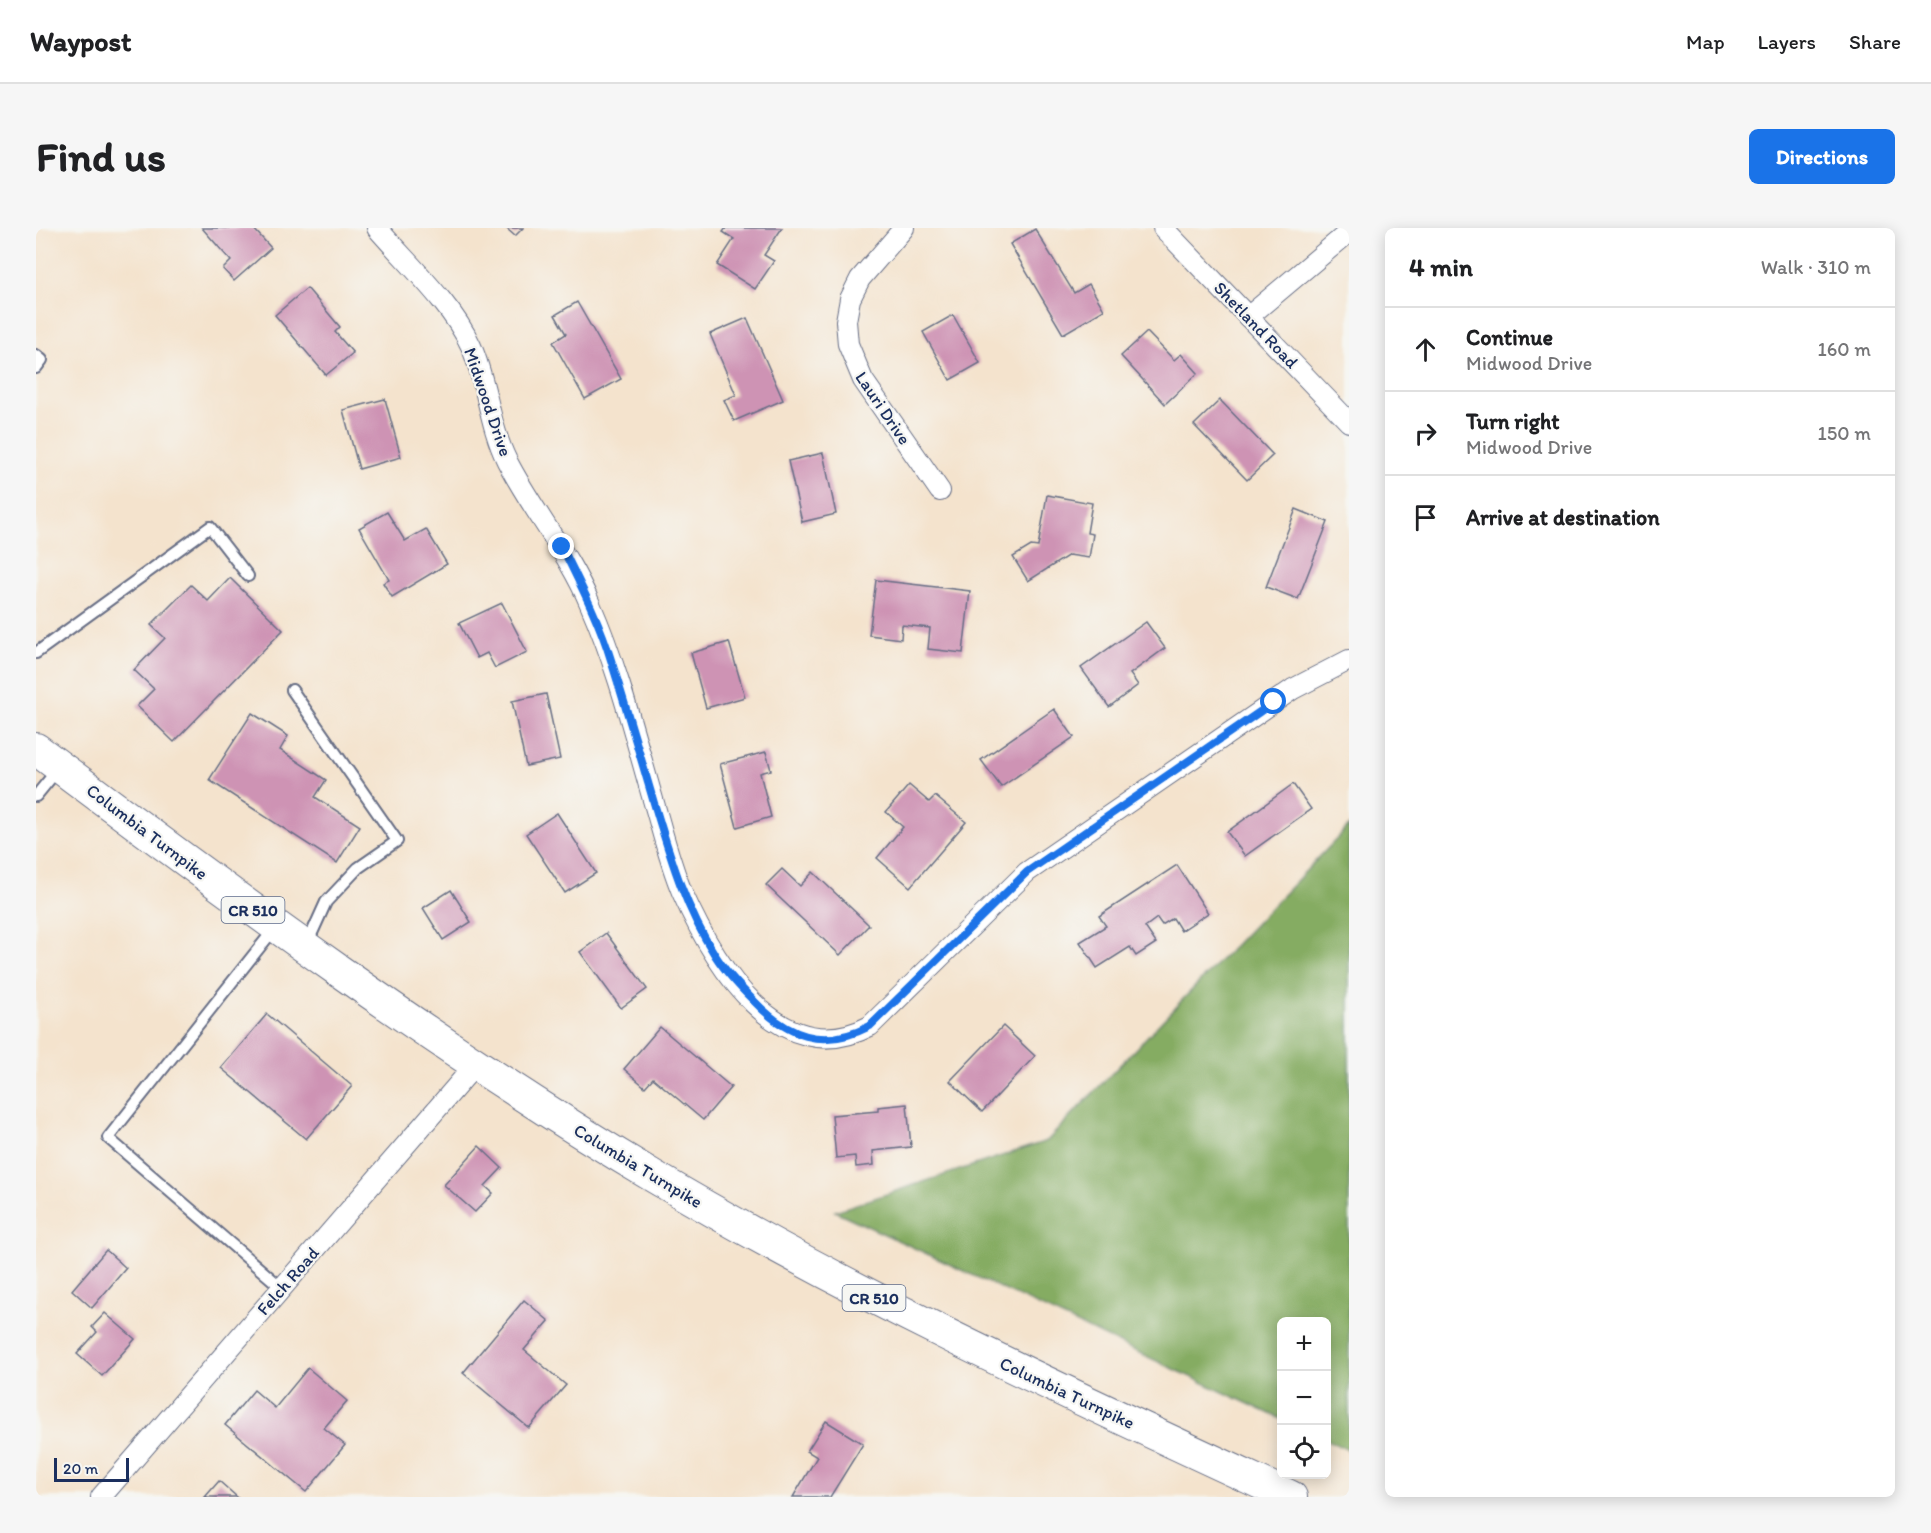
<!DOCTYPE html>
<meta charset="utf-8">
<style>
:root{--surface:#fff;--page:#f6f6f6;--text:#202124;--muted:#757577;--line:#e0e0e0;--accent:#1a73e8}
body{margin:0;font-family:Itim,sans-serif;background:var(--page);color:var(--text)}
.controls{position:absolute;right:18px;bottom:18px;display:grid;overflow:hidden;border-radius:9px;box-shadow:0 3px 15px #0003}
.controls button{width:54px;height:54px;display:grid;place-items:center;padding:0;border:0;border-bottom:2px solid var(--line);background:var(--surface);color:var(--text);font:30px sans-serif}
.scale{position:absolute;left:18px;bottom:15px;width:75px;box-sizing:border-box;padding-left:6px;border:3px solid #1b2f5e;border-top:0;font-size:16px;line-height:21px;white-space:nowrap;color:#1b2f5e;-webkit-text-stroke:4px #f6f6f2;paint-order:stroke}
.stop{position:absolute;width:18px;height:18px;margin:-14px;border:4px solid #1a73e8;border-radius:50%;background:#fff}
.stop.end{background:#1a73e8;border-color:#fff;box-shadow:0 2px 6px #0008}
.list{margin:0;padding:0;list-style:none}
h2{display:flex;justify-content:space-between;align-items:center;height:78px;margin:0;padding:0 24px;font-size:26px}
h2 small{font-size:20px;font-weight:400;color:var(--muted)}
.list li{display:grid;grid-template-columns:39px 1fr auto;gap:18px;align-items:center;box-sizing:border-box;height:84px;padding:0 24px;border-top:2px solid var(--line)}
.list b{display:block;font-size:22px;white-space:nowrap}
.list p{margin:0;font-size:20px;white-space:nowrap;color:var(--muted)}
.list em{font-size:20px;font-style:normal;color:var(--muted)}
.icon{flex:none;width:33px;height:33px;fill:none;stroke:currentColor;stroke-width:2;stroke-linecap:round;stroke-linejoin:round}
.map{position:relative;flex:none;width:1313px;height:1269px;overflow:hidden;border-radius:9px}
header{display:flex;align-items:center;gap:36px;box-sizing:border-box;height:84px;padding:0 30px;background:var(--surface);border-bottom:2px solid var(--line)}
header strong{font-size:28px}
nav{display:flex;gap:33px;margin-inline-start:auto;font-size:21px}
.intro{display:flex;align-items:center;justify-content:space-between;box-sizing:border-box;height:144px;padding:0 36px}
h1{margin:0;font-size:42px}
.button{padding:15px 27px;border-radius:9px;background:var(--accent);color:#fff;font-size:21px;font-weight:700}
main{display:flex;gap:36px;padding:0 36px}
aside{flex:1;background:var(--surface);border-radius:9px;box-shadow:0 3px 15px #0003}
.map>svg:first-child{display:block}
.forest{fill:#85ac62;stroke:#506e60;stroke-width:1.5}
.building{fill:#ce93b4}
.lines{fill:none;stroke-linecap:round;stroke-linejoin:round}
.service-casing{stroke:#676e85;stroke-width:14}
.minor-casing{stroke:#676e85;stroke-width:22}
.primary-casing{stroke:#676e85;stroke-width:34}
.service{stroke:#fff;stroke-width:10}
.minor{stroke:#fff;stroke-width:20}
.primary{stroke:#fff;stroke-width:32}
.route{stroke:#1a73e8;stroke-width:8}
.labels{text-anchor:middle;stroke-width:4.5;stroke-linejoin:round;paint-order:stroke}
.shield{fill:#f6f6f2;stroke:#5d6b8a;stroke-width:1.5}
.shield-label{font-size:16px;font-weight:bold;fill:#1b2f5e}
.street-label{font-size:18px;fill:#1b2f5e;stroke:#f6f6f2}
</style>
<header>
<strong>Waypost</strong>
<nav><a>Map</a><a>Layers</a><a>Share</a></nav>
</header>
<div class="intro"><h1>Find us</h1><a class="button">Directions</a></div>
<main>
<div class="map">
<svg width="1313" height="1269" viewBox="0 0 1313 1269">
<rect width="100%" height="100%" fill="#f6f6f2"/>
<filter id="ink" filterUnits="userSpaceOnUse"><feTurbulence type="fractalNoise" baseFrequency=".0167" numOctaves="2"/><feDisplacementMap in="SourceGraphic" scale="12" xChannelSelector="R" yChannelSelector="G"/><feConvolveMatrix kernelMatrix="1 2 1 2 8 2 1 2 1" color-interpolation-filters="sRGB"/></filter>
<filter id="wash" filterUnits="userSpaceOnUse"><feTurbulence type="fractalNoise" baseFrequency=".008" numOctaves="4" result="noise"/><feDisplacementMap in="SourceGraphic" scale="24" xChannelSelector="R" yChannelSelector="G"/><feGaussianBlur stdDeviation="1.35" result="paint"/><feColorMatrix in="noise" values="0 0 0 0 0 0 0 0 0 0 0 0 0 0 0 0 0 1.4 0 .05"/><feComposite in="paint" operator="in"/></filter>
<g filter="url(#wash)">
<rect width="100%" height="100%" fill="#f4e3cd"/>
<polygon class="forest" points="1313,598 1313,1222 1291,1212 1290,1094 1246,1094 1245,1191 799,983 1011,913"/>
<g id="blocks">
<g class="building">
<polygon points="166,0 217,0 235,20 198,53 187,41 195,33"/>
<polygon points="470,0 487,0 479,8"/>
<polygon points="690,0 746,0 728,27 738,33 719,61 681,37 698,11 687,4"/>
<polygon points="999,1 1038,65 1053,56 1068,82 1027,106 974,16"/>
<polygon points="271,60 304,99 299,104 317,125 290,147 239,87"/>
<polygon points="541,74 585,151 549,171 517,114 530,106 519,87"/>
<polygon points="917,87 944,135 914,152 887,104"/>
<polygon points="711,90 747,172 698,193 688,172 700,167 674,106"/>
<polygon points="1111,104 1138,132 1145,126 1162,145 1129,176 1085,128"/>
<polygon points="349,171 365,229 323,241 307,182"/>
<polygon points="1184,172 1237,227 1211,252 1158,197"/>
<polygon points="787,225 800,286 766,294 752,233"/>
<polygon points="1011,267 1056,275 1051,305 1057,306 1053,330 1033,327 992,353 977,329 995,318 1002,319"/>
<polygon points="1260,281 1292,294 1262,371 1230,359"/>
<polygon points="351,284 369,313 390,301 411,336 356,369 347,355 353,352 323,300"/>
<polygon points="194,350 247,402 138,514 101,478 118,461 98,442 129,410 115,397 155,357 172,373"/>
<polygon points="840,352 934,363 927,425 892,421 894,400 866,397 865,411 833,407"/>
<polygon points="466,375 491,424 459,440 451,425 441,430 423,395"/>
<polygon points="1110,394 1129,420 1094,446 1102,457 1073,479 1045,440"/>
<polygon points="693,414 709,469 670,480 655,425"/>
<polygon points="510,466 524,531 490,538 476,473"/>
<polygon points="1018,481 1038,509 965,559 945,532"/>
<polygon points="216,485 252,508 244,522 290,552 279,569 324,598 301,635 173,552"/>
<polygon points="730,524 735,542 724,545 735,589 701,599 684,536"/>
<polygon points="1257,556 1275,581 1209,628 1191,604"/>
<polygon points="873,557 893,574 899,568 930,594 874,659 841,630 867,599 850,584"/>
<polygon points="521,585 560,645 529,665 490,606"/>
<polygon points="1141,637 1172,685 1145,703 1137,690 1126,697 1121,690 1109,699 1120,715 1100,728 1094,719 1061,740 1044,714 1070,698 1063,688"/>
<polygon points="746,641 764,658 777,644 833,697 804,727 730,657"/>
<polygon points="415,662 435,694 407,712 387,680"/>
<polygon points="570,705 611,761 585,780 544,724"/>
<polygon points="231,786 316,858 270,911 185,840"/>
<polygon points="967,798 999,828 946,884 914,853"/>
<polygon points="624,799 695,859 667,892 617,850 609,859 588,841"/>
<polygon points="871,876 875,919 837,923 838,937 820,939 819,928 800,930 796,887 842,883 842,879"/>
<polygon points="443,918 466,940 449,958 457,965 439,984 408,957"/>
<polygon points="70,1022 90,1040 56,1080 36,1062"/>
<polygon points="488,1072 513,1093 488,1122 530,1157 493,1200 427,1145"/>
<polygon points="69,1085 99,1111 66,1148 41,1126 61,1104 56,1099"/>
<polygon points="272,1140 311,1173 288,1200 309,1217 270,1264 189,1197 218,1162 239,1180"/>
<polygon points="790,1193 827,1216 794,1269 757,1269 781,1229 771,1223"/>
<polygon points="183,1253 201,1269 169,1269"/>
</g>
</g>
</g>
<g filter="url(#ink)">
<use href="#blocks" fill-opacity="0" stroke="#676e85" stroke-width="1.5"/>
<g class="lines">
<g class="service-casing">
<g id="service">
<polyline points="0,127 6,132 0,140"/>
<polyline points="0,425 174,299 212,348"/>
<polyline points="256,462 361,613 322,640 290,674 271,716"/>
<polyline points="0,568 22,541"/>
<polyline points="239,700 72,910 246,1060"/>
</g>
</g>
<g class="minor-casing">
<g id="minor">
<path d="M341 0C371 35 416 76 435 118 451 154 453 197 471 233 496 282 532 324 554 376 583 442 600 514 620 582 628 610 635 638 646 664 677 734 743 846 834 798L991 644 1257 461 1313 432"/>
<polyline points="868,0 824,51 814,71 810,93 812,116 827,152 904,263"/>
<polyline points="1127,0 1313,194"/>
<polyline points="1212,89 1313,4"/>
<polyline points="65,1269 439,837"/>
</g>
</g>
<g class="primary-casing">
<path id="primary" d="M0 521C200 671 402 820 617 948 822 1070 1039 1169 1255 1269"/>
</g>
<use href="#service" class="service"/>
<use href="#minor" class="minor"/>
<use href="#primary" class="primary"/>
</g>
</g>
<g class="lines" filter="url(#ink)">
<path class="route" d="M526 319C544 356 563 392 575 432 590 479 604 527 618 575 634 628 649 680 679 727 689 743 703 758 717 772 751 808 786 823 834 798L991 644 1238 474"/>
</g>
<g class="labels">
<g class="shield">
<rect x="185.5" y="669" width="63" height="26" rx="4.5"/>
<rect x="806.5" y="1057" width="63" height="26" rx="4.5"/>
</g>
<g class="shield-label">
<text x="217" y="688">CR 510</text>
<text x="838" y="1076">CR 510</text>
</g>
<g class="street-label">
<text transform="translate(1220 97) rotate(46)" y="6">Shetland Road</text>
<text transform="translate(452 174) rotate(71)" y="6">Midwood Drive</text>
<text transform="translate(847 180) rotate(56)" y="6">Lauri Drive</text>
<text transform="translate(111 604) rotate(37)" y="6">Columbia Turnpike</text>
<text transform="translate(602 938) rotate(31)" y="6">Columbia Turnpike</text>
<text transform="translate(252 1053) rotate(-49)" y="6">Felch Road</text>
<text transform="translate(1031 1165) rotate(25)" y="6">Columbia Turnpike</text>
</g>
</g>
</svg>
<div class="controls">
<button>+</button>
<button>−</button>
<button><svg class="icon" aria-label="locate" viewBox="0 0 24 24"><circle cx="12" cy="12" r="6"/><path d="M12 2v4M12 18v4M2 12h4M18 12h4"/></svg></button>
</div>
<div class="scale">20 m</div>
<div class="stop" style="left:1238px;top:474px"></div>
<div class="stop end" style="left:526px;top:319px"></div>
</div>
<aside>
<h2>4 min<small>Walk · 310 m</small></h2>
<ul class="list">
<li><svg class="icon" aria-label="ahead" viewBox="0 0 24 24"><path d="M12 20V5M6 11l6-6 6 6"/></svg><div><b>Continue</b><p>Midwood Drive</p></div><em>160 m</em></li>
<li><svg class="icon" aria-label="right" viewBox="0 0 24 24"><path d="M7 20v-9h11M14 6l5 5-5 5"/></svg><div><b>Turn right</b><p>Midwood Drive</p></div><em>150 m</em></li>
<li><svg class="icon" aria-label="arrive" viewBox="0 0 24 24"><path d="M6 21V4h12l-3 4 3 4H6"/></svg><div><b>Arrive at destination</b></div></li>
</ul>
</aside>
</main>
